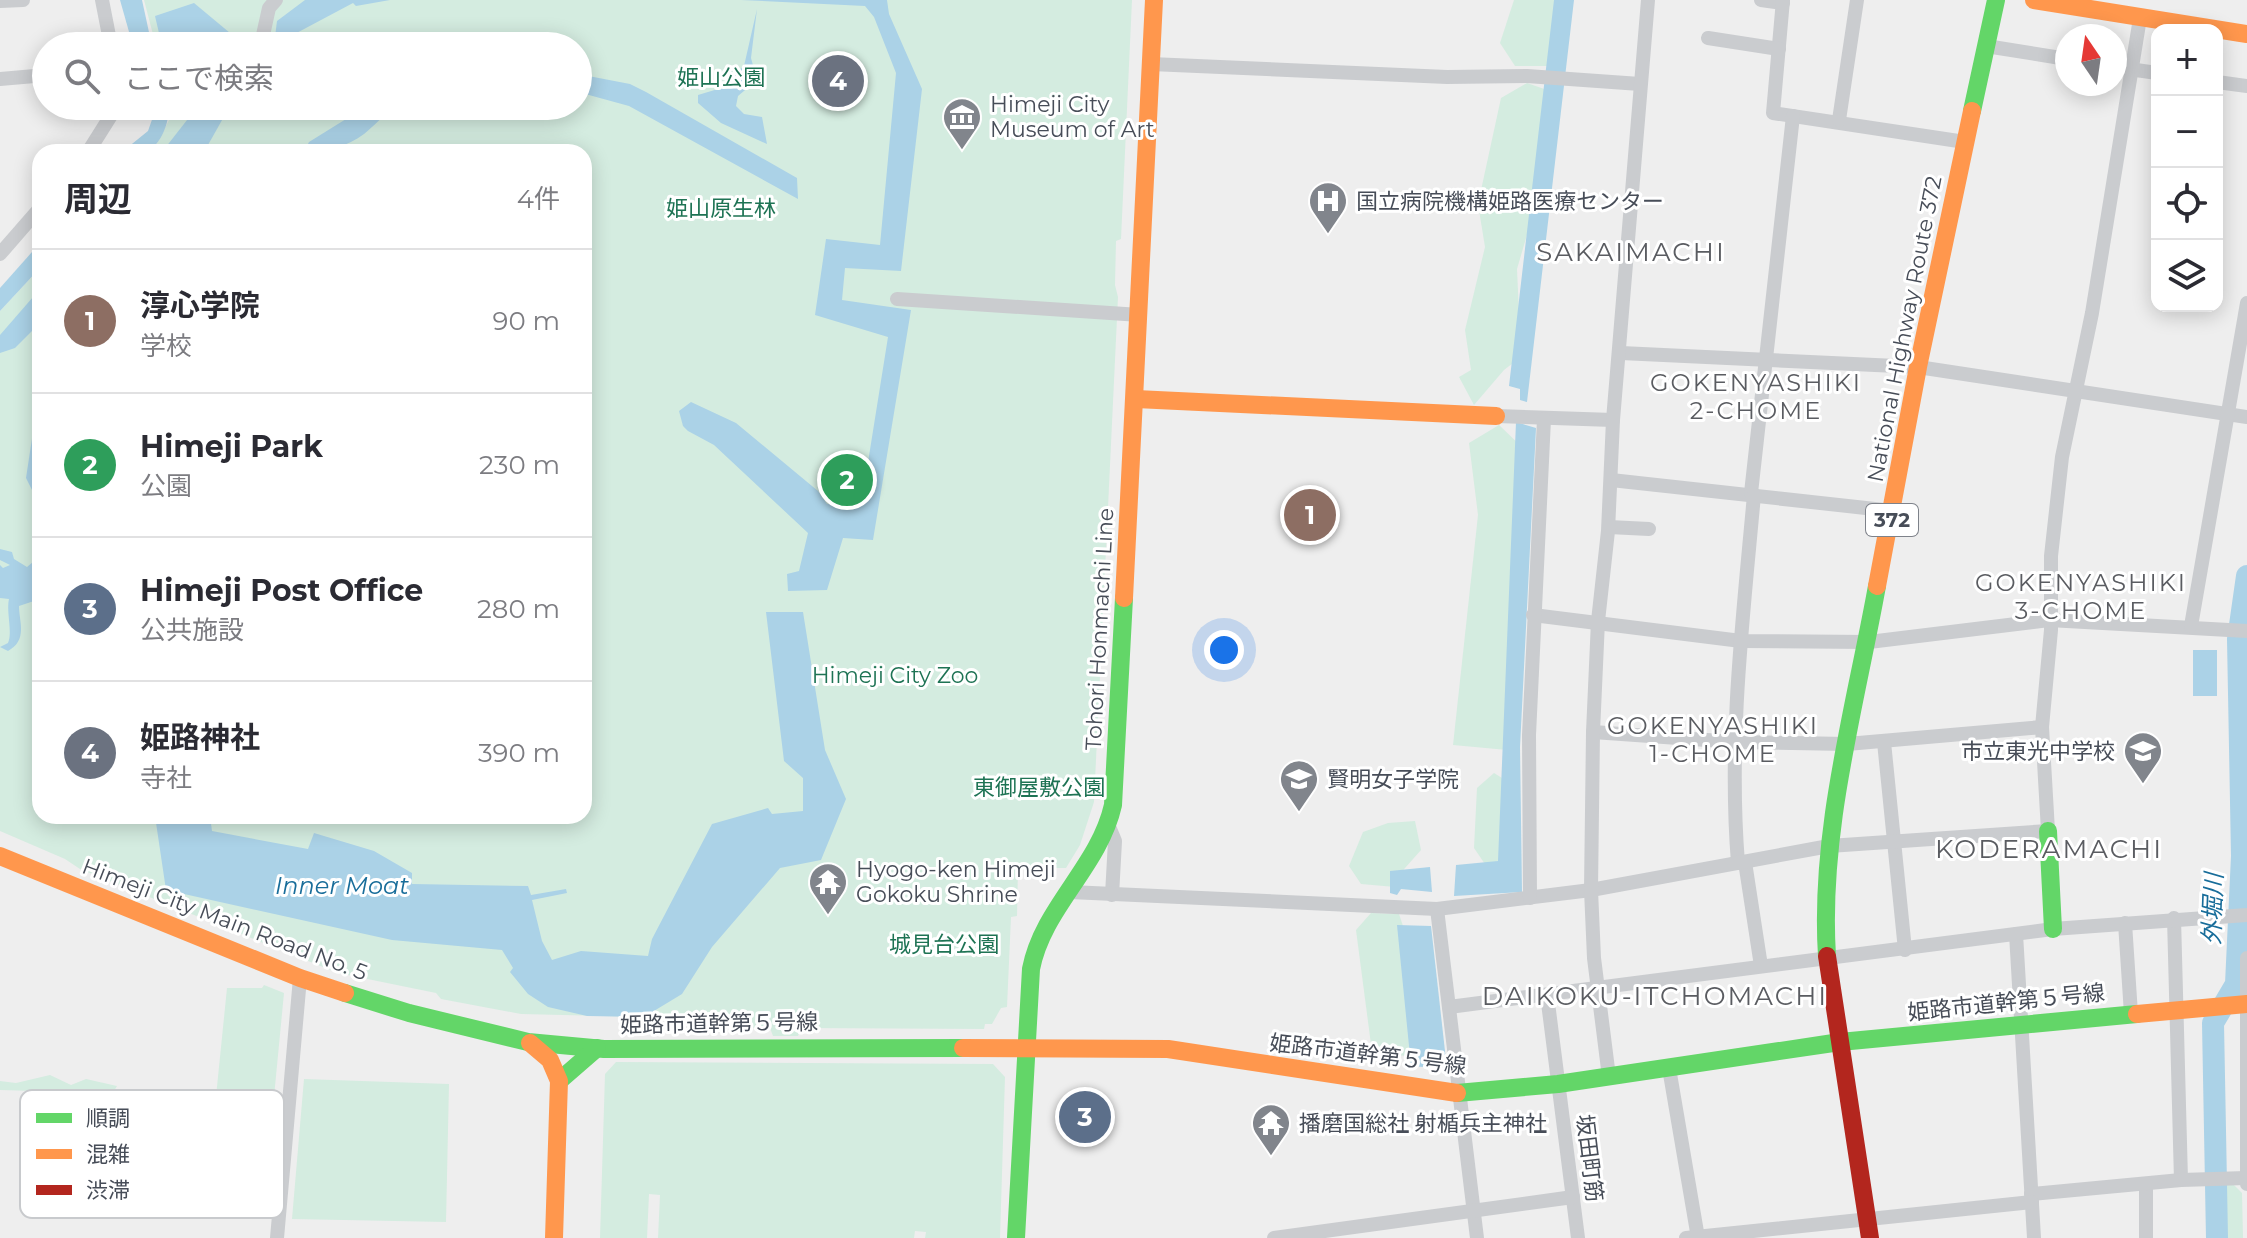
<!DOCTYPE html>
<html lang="ja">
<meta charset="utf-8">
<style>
:root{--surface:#fff;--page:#f2f2f3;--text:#2b2b33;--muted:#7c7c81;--line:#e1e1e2;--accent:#b45309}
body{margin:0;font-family:Montserrat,"Noto Sans JP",sans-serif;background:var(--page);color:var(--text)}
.controls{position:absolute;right:24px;top:24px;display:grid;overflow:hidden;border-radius:16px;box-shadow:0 4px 20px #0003}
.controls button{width:72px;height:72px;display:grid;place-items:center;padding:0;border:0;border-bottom:2px solid var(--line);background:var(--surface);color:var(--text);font:40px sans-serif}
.compass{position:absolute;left:2055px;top:24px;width:72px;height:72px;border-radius:50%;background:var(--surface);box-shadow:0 4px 20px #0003;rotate:347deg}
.you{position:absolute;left:1224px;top:650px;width:28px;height:28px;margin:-20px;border:6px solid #fff;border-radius:50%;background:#1a73e8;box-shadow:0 0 0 12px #1a73e833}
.badge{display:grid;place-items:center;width:52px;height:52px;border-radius:50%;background:var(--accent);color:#fff;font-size:26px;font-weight:700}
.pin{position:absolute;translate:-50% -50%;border:4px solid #fff;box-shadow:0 2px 8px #0006}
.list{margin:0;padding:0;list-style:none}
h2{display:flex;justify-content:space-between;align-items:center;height:104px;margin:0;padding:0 32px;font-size:34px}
h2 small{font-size:26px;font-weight:400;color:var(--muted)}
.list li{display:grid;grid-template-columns:52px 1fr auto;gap:24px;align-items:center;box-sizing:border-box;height:144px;padding:0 32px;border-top:2px solid var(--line)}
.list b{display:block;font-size:30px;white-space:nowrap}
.list p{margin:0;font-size:26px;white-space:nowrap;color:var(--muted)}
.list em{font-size:26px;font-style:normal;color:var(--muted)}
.icon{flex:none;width:44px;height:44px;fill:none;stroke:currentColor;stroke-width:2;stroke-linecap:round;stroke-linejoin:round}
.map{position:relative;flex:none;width:2247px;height:1238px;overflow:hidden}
.search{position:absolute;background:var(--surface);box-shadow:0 4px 20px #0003;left:32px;top:32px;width:560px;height:88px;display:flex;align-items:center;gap:20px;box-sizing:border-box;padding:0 28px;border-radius:44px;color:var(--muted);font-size:30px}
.panel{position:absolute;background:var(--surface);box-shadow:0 4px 20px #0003;left:32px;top:144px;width:560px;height:680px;border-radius:24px}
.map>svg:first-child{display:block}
.green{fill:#d4ece0}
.water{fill:#abd2e7}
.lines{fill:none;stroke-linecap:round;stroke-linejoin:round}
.river{stroke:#abd2e7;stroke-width:22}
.street{stroke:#cacccf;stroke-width:14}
.fast{stroke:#63d668;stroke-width:18}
.slow{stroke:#ff974d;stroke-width:18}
.jam{stroke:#b3261e;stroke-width:18}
.labels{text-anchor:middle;stroke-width:6;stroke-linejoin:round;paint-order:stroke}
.shield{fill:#fff;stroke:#7e828a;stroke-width:2}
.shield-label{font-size:20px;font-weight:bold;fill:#474d58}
.park-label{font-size:22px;fill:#1e7354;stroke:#fff}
.poi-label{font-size:22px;fill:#474d58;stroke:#fff;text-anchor:start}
.street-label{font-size:22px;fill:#474d58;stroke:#fff}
.neighbourhood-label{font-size:24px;letter-spacing:2px;fill:#5a5c61;stroke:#fff}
.water-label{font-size:24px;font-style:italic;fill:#186d9a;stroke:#fff}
.quarter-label{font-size:26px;letter-spacing:2px;fill:#5a5c61;stroke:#fff}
.key{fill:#fff;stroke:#c8cacd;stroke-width:2}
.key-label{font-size:22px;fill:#474d58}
</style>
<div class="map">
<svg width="2247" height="1238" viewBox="0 0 2247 1238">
<rect width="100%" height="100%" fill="#eee"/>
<g class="green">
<polygon points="144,0 1132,0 1121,239 1116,241 1115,285 1118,297 1094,802 1080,845 1066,868 1018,868 1017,916 1011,917 1007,1007 1001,1008 992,1024 985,1024 984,1029 801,1028 798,1036 773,1036 770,1028 717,1028 646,1017 521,1014 441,999 436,993 338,973 80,869 65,859 0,831 0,311 40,268 40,816 584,816 584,152 146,152 154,149 169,120 168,106 578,106 578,46 156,46"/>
<polygon points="1514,0 1561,0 1552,66 1515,66 1500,43"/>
<polygon points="1527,83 1550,91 1536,204 1517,269 1521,357 1504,370 1474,405 1459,377 1471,370 1465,330 1485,247 1478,204 1501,98"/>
<polygon points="1499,425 1526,451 1507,750 1453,745 1478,515 1469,443"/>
<polygon points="1494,773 1510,783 1508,855 1487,867 1474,848 1477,788"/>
<polygon points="1415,821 1421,850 1397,877 1395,887 1361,884 1349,866 1363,832 1388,823"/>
<polygon points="1371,913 1399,914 1405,932 1419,1047 1406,1056 1372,1052 1356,930"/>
<polygon points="264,985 284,993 271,1128 213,1126 227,988 262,988"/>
<polygon points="616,1062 993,1064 1005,1077 1000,1238 925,1238 926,1232 915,1231 914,1238 658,1238 660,1195 649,1194 647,1238 600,1238 605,1074"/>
<polygon points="50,1075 71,1085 86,1079 117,1086 111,1096 80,1098 68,1092 0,1090 0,1081 16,1083"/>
<polygon points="304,1079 449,1084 446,1222 292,1219"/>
<polygon points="2233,1184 2242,1193 2243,1238 2213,1238 2211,1185"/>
</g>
<g class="water">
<polygon points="120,0 142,0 152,46 133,46"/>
<polygon points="305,0 390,0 356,6 353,3 274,45 277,21"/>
<polygon points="741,0 887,0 889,14 922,89 901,271 845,268 842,300 911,310 873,540 843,538 827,590 788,591 787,574 799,571 808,533 714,445 688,431 683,426 679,411 691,402 736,423 818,491 827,504 861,506 888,337 815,315 826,239 880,245 896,73 874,17 865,6"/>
<polygon points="1554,0 1574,0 1527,402 1520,400 1520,389 1509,386"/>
<polygon points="194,3 230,33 224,46 162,46 155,16"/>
<polygon points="757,9 751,58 757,80 738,96 736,106 744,114 762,117 767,144 721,123 698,103 698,95 718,89 744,66"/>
<polygon points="578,74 630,84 646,92 797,178 798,199 629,106 578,92"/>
<path d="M150 106H169C169 123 162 143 147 152H122L148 131 155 111Z"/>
<polygon points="198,106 230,106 204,152 162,152"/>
<path d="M367 106H412C384 110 385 117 364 134 347 147 325 152 304 152L309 142Z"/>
<polygon points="40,243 40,268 0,311 0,288"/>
<polygon points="40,289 40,323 15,348 0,353 0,335"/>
<polygon points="40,386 40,506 26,478"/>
<polygon points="1516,422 1536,428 1520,747 1522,892 1454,896 1456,865 1498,861"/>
<path d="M0 549 12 552 14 559 27 567 33 562 39 569 33 581 40 589V607L37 600 19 606C19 622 28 640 8 651L0 647 8 643C13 633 6 612 9 599L0 598V565L3 568 10 565 0 560Z"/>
<polygon points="766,612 803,612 825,750 846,799 821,860 780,868 712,947 682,994 644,1017 587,1016 548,1007 528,994 510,972 513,968 502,950 392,940 166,890 155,816 210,816 212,831 308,849 314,833 374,851 412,873 412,884 528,886 531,895 566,889 567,893 532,900 542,941 552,960 581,951 648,956 652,939 712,824 768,808 772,814 803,811 803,778 784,761"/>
<rect x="2193" y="650" width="24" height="46"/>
<polygon points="1430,867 1432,892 1401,889 1397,895 1390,893 1390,871"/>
<polygon points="1397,925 1431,926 1447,1069 1411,1066"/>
</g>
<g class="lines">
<polyline class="river" points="2217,1238 2213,1023 2236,984 2242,856 2238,639 2247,576"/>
<g class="street">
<polyline points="102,0 111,46"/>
<polyline points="1761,0 1783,3"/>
<polyline points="1783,0 1773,113 1965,142"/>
<polyline points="0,1 23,0"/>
<polyline points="1708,38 1779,49"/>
<polyline points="261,44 269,8 276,0"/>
<polyline points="1986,46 2067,59"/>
<polyline points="1151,64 1447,77 1527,76 1640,84"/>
<polyline points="2115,67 2157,73"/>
<polyline points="0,79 46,75"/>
<polyline points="2217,82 2247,86"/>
<polyline points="1839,120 1857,0"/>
<polyline points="88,152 117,106"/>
<polyline points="0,254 40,208"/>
<polyline points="897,299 1140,315"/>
<polyline points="1621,353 1918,367 2247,417"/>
<polyline points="1496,416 1613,420"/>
<polyline points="1611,480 1893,511"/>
<polyline points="1751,493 1793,116"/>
<polyline points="1609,527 1649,529"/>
<polyline points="1533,615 1741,641 1869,642 2049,620 2247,631"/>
<polyline points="2191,626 2247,303"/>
<polyline points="1593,732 1735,742 1847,744 2042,727"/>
<polyline points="1884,742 1905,950"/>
<polyline points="1110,829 1115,841 1112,895"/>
<polyline points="1745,862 1761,966"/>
<path d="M1738 863C1728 740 1743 617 1754 495"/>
<polyline points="1070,892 1437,909 1591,890 1829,846 2048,831 2042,727 2051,630 2051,556 2062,457 2092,313 2140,18"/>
<polyline points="1530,898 1529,735 1544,419"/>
<polyline points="1437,909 1477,1238"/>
<polyline points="2174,918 2181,1180"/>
<polyline points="2125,923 2131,1014"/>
<polyline points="2016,934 2034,1238"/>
<polyline points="2247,958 2247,1184"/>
<polyline points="1547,995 1578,1238"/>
<polyline points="1449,1007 2053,929 2247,915"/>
<polyline points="1669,1068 1698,1238"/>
<polyline points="1609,1077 1594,958 1591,890 1593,732 1598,621 1608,531 1613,420 1648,0"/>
<polyline points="2146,1184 2146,1238"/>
<polyline points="2031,1194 2181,1180 2246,1178"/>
<polyline points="277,1238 300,978"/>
<polyline points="1274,1238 1573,1197"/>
<polyline points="1686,1238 2032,1202"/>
</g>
<g class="fast">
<polyline points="1972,111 1996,0"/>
<polyline points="2048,831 2053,929"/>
<path d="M1827 956C1819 832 1855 708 1877 586"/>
<polyline points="345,993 409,1013 528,1042 604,1049 963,1048"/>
<polyline points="559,1081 597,1048"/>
<polyline points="1457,1093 1558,1084 1840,1042 2137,1014"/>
<path d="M1016 1238 1031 969C1043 907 1099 867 1113 805L1124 598"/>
</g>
<g class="slow">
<polyline points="2034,0 2247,34"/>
<polyline points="1136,399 1496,416"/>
<polyline points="1877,586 1918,367 1972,111"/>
<polyline points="1124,598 1154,0"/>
<polyline points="0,856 300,978 345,993"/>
<polyline points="2137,1014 2247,1004"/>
<polyline points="530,1043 550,1060 559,1081 554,1238"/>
<polyline points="963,1048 1168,1049 1457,1093"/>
</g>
<polyline class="jam" points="1827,956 1870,1238"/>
</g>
<defs>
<g id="museum-pin" transform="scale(2)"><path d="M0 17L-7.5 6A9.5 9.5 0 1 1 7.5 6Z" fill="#81858c" stroke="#fff"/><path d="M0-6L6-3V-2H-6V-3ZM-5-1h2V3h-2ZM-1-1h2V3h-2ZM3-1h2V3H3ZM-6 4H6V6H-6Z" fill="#fff"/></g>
<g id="hospital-pin" transform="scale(2)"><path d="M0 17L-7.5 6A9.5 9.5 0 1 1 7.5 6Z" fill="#81858c" stroke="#fff"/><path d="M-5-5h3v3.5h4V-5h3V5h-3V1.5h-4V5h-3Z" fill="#fff"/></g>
<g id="school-pin" transform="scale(2)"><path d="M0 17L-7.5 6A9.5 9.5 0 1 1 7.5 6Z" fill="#81858c" stroke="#fff"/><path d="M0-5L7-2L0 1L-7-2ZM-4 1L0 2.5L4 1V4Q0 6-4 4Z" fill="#fff"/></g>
<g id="temple-pin" transform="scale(2)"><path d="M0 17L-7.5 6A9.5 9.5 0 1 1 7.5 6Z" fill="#81858c" stroke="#fff"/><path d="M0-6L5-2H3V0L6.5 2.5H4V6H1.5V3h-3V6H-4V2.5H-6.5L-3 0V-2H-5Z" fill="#fff"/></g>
</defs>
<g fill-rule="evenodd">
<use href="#museum-pin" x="962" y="117"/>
<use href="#hospital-pin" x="1328" y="201"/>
<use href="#school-pin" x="2143" y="751"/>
<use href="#school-pin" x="1299" y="779"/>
<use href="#temple-pin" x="828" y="882"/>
<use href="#temple-pin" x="1271" y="1123"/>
</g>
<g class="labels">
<rect class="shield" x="1866" y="504" width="52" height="32" rx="6"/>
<g class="shield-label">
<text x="1892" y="527">372</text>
</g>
<g class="park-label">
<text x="721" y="85">姫山公園</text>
<text x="721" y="216">姫山原生林</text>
<text x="895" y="683">Himeji City Zoo</text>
<text x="1039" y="795">東御屋敷公園</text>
<text x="944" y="952">城見台公園</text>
</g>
<g class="poi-label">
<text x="990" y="112">Himeji City<tspan x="990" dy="25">Museum of Art</tspan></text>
<text x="1356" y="209">国立病院機構姫路医療センター</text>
<text x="2115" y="759" text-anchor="end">市立東光中学校</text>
<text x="1327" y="787">賢明女子学院</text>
<text x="856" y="877">Hyogo-ken Himeji<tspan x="856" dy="25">Gokoku Shrine</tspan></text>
<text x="1299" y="1131">播磨国総社 射楯兵主神社</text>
</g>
<g class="street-label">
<text transform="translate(1904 329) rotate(-79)" y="8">National Highway Route 372</text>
<text transform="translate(1099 629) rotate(-87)" y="8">Tohori Honmachi Line</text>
<text transform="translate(225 919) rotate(21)" y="8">Himeji City Main Road No. 5</text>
<text transform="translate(2006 1002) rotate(-6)" y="8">姫路市道幹第５号線</text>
<text transform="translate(719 1023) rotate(-1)" y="8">姫路市道幹第５号線</text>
<text transform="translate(1368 1054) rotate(7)" y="8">姫路市道幹第５号線</text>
<text transform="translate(1590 1158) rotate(83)" y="8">坂田町筋</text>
</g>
<g class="neighbourhood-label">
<text x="1756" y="391">GOKENYASHIKI<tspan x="1756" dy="28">2-CHOME</tspan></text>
<text x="2081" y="591">GOKENYASHIKI<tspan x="2081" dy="28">3-CHOME</tspan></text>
<text x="1713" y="734">GOKENYASHIKI<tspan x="1713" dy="28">1-CHOME</tspan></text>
</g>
<g class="water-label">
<text x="342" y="894">Inner Moat</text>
<text transform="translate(2213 909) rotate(-88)" y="8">外堀川</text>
</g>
<g class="quarter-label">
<text x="1631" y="261">SAKAIMACHI</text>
<text x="2049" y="858">KODERAMACHI</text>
<text x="1655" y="1005">DAIKOKU-ITCHOMACHI</text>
</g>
</g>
<rect x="20" y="1090" width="264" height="128" rx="12" class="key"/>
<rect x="36" y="1113" width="36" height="10" fill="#63d668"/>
<rect x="36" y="1149" width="36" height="10" fill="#ff974d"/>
<rect x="36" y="1185" width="36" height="10" fill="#b3261e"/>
<g class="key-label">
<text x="86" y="1126">順調</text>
<text x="86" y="1162">混雑</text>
<text x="86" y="1198">渋滞</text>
</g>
</svg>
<div class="controls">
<button>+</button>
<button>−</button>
<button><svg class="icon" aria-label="locate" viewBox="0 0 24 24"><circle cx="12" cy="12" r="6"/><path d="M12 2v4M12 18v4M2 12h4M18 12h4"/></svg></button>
<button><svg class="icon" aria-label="layers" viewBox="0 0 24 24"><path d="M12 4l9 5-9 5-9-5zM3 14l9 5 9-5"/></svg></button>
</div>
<svg class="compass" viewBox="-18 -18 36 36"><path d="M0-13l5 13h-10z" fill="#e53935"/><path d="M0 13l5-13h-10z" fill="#7c7c81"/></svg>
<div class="you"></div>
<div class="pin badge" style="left:1310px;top:515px;background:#8d6e63">1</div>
<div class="pin badge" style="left:847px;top:480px;background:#2e9e5b">2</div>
<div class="pin badge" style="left:1085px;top:1117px;background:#5c6f8a">3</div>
<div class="pin badge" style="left:838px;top:81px;background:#6b7280">4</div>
<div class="search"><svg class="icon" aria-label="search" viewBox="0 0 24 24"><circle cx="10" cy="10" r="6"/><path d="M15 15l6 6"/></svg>ここで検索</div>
<section class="panel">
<h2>周辺<small>4件</small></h2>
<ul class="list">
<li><span class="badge" style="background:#8d6e63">1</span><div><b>淳心学院</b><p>学校</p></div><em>90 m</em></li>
<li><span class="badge" style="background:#2e9e5b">2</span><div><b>Himeji Park</b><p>公園</p></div><em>230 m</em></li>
<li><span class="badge" style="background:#5c6f8a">3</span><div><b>Himeji Post Office</b><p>公共施設</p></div><em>280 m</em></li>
<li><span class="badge" style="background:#6b7280">4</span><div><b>姫路神社</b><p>寺社</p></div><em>390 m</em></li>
</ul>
</section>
</div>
